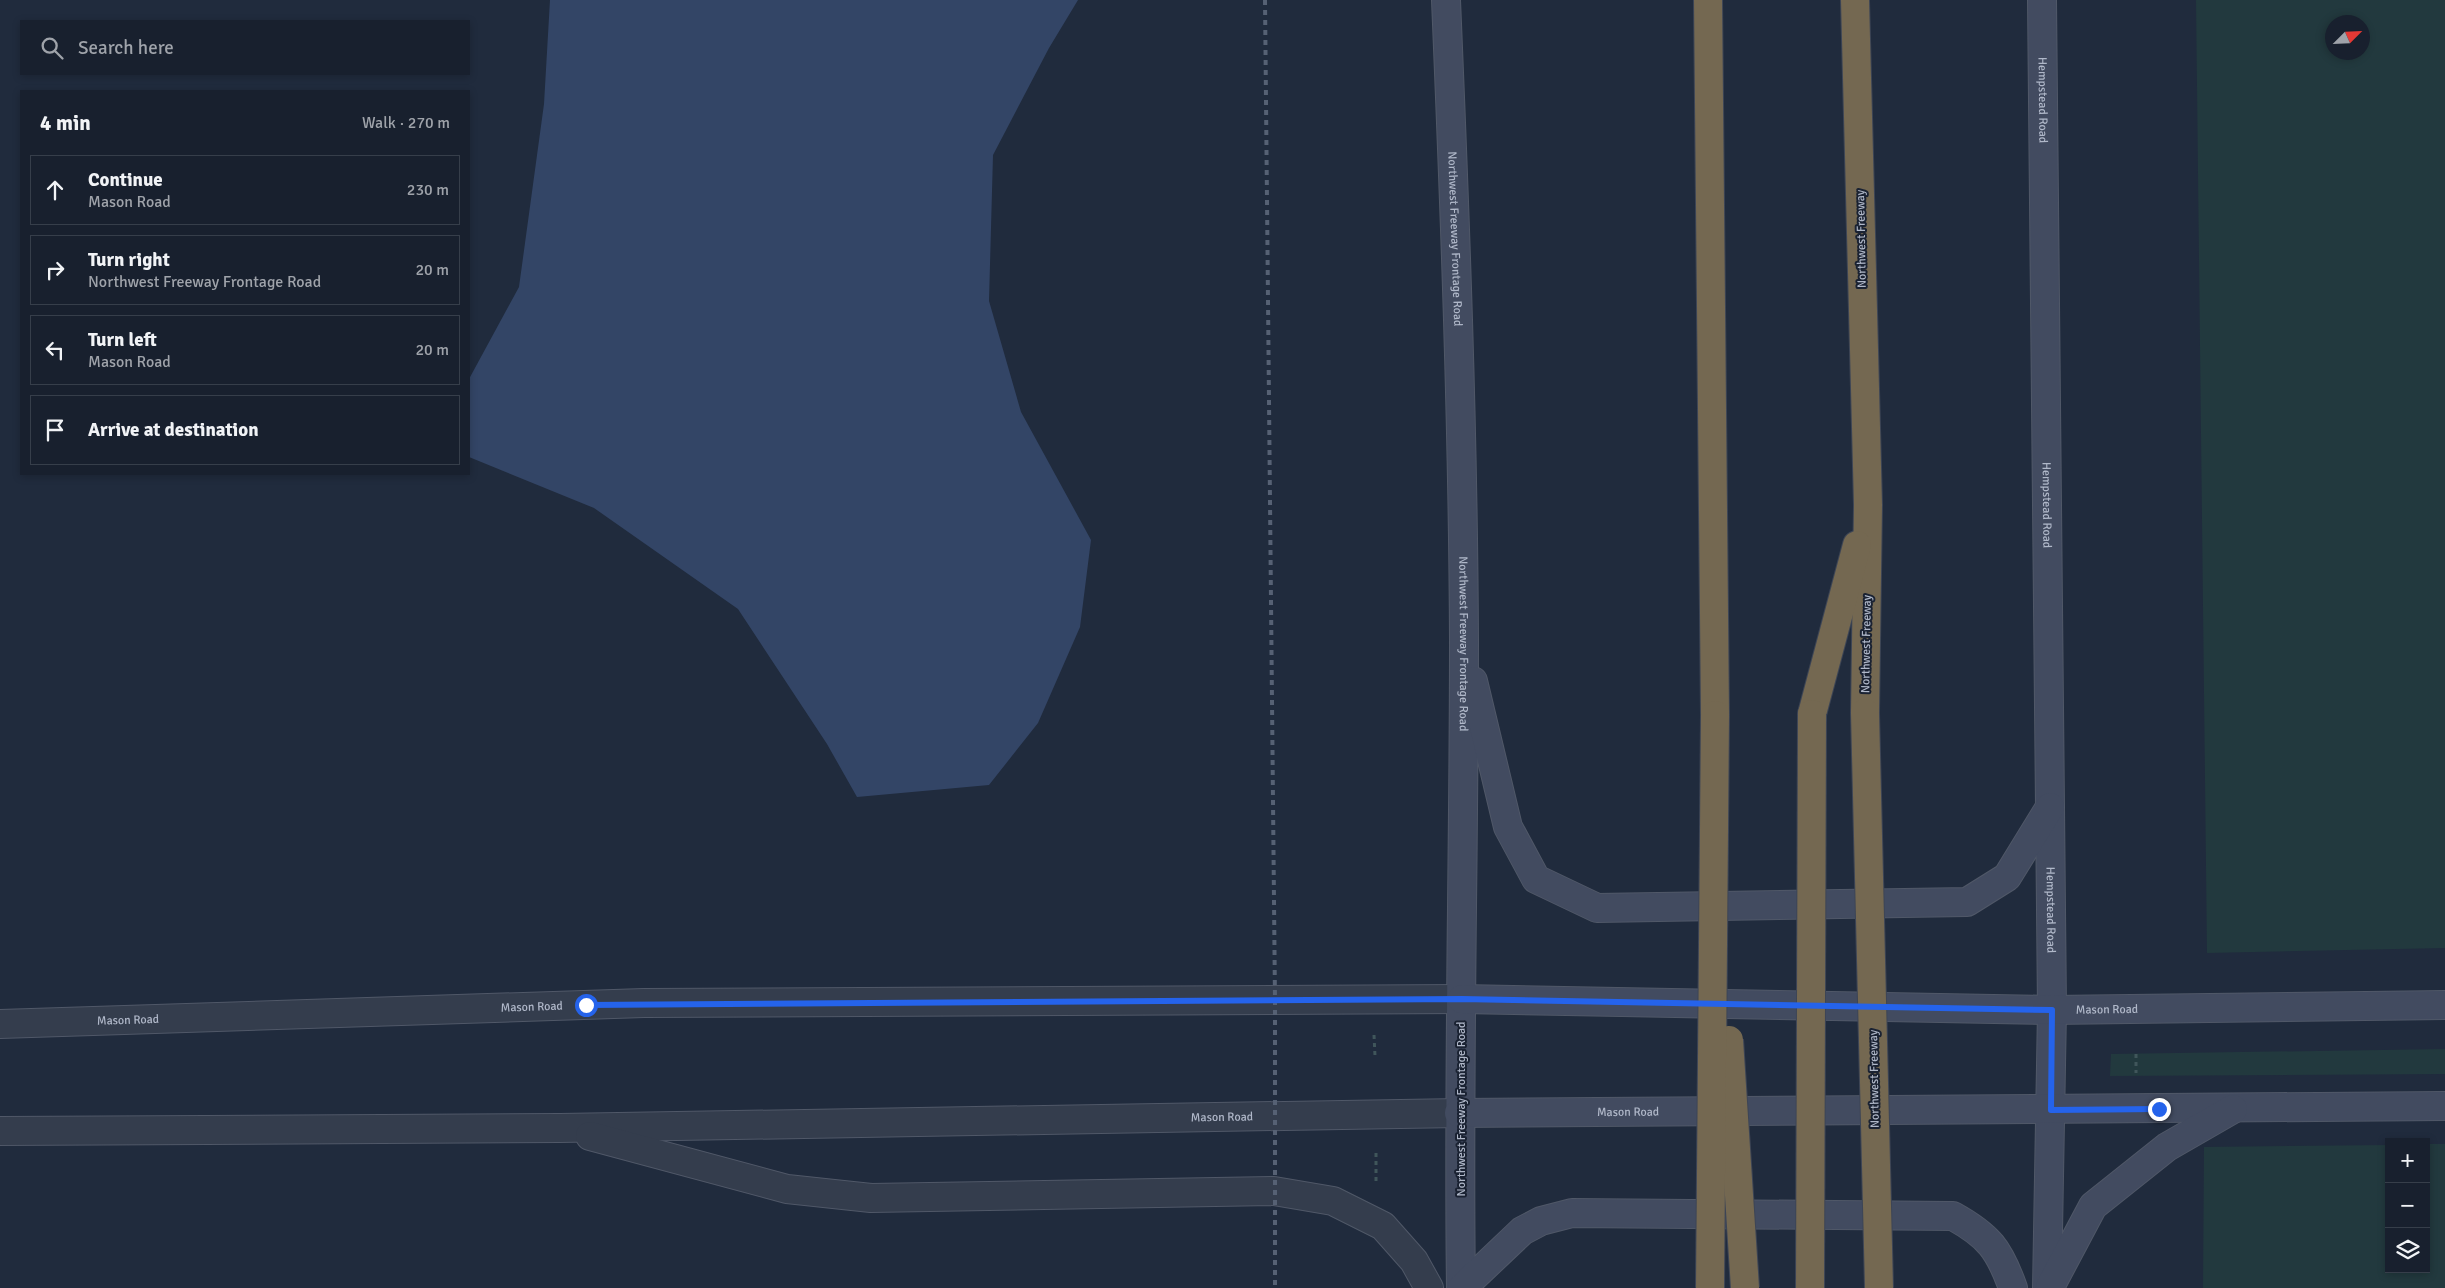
<!DOCTYPE html>
<meta charset="utf-8">
<style>
:root{--surface:#18202e;--page:#212836;--text:#f1f3f6;--muted:#9fa3aa;--line:#363e4a}
body{margin:0;font-family:Signika,sans-serif;background:var(--page);color:var(--text)}
.controls{position:absolute;right:15px;bottom:15px;display:grid;overflow:hidden;border-radius:0px;box-shadow:0 2px 8px #0003}
.controls button{width:45px;height:45px;display:grid;place-items:center;padding:0;border:0;border-bottom:1px solid var(--line);background:var(--surface);color:var(--text);font:25px sans-serif}
.compass{position:absolute;left:2325px;top:15px;width:45px;height:45px;border-radius:50%;background:var(--surface);box-shadow:0 2px 8px #0003;rotate:66deg}
.stop{position:absolute;width:15px;height:15px;margin:-11px;border:4px solid #2563eb;border-radius:50%;background:#fff}
.stop.end{background:#2563eb;border-color:#fff;box-shadow:0 1px 5px #0008}
.list{margin:0;padding:0;list-style:none}
h2{display:flex;justify-content:space-between;align-items:center;height:65px;margin:0;padding:0 20px;font-size:21px}
h2 small{font-size:16px;font-weight:400;color:var(--muted)}
.list li{display:grid;grid-template-columns:32px 1fr auto;gap:15px;align-items:center;box-sizing:border-box;height:70px;margin:0 10px 10px;padding:0 10px;border:1px solid var(--line);border-radius:0px}
.list b{display:block;font-size:19px;white-space:nowrap}
.list p{margin:0;font-size:16px;white-space:nowrap;color:var(--muted)}
.list em{font-size:16px;font-style:normal;color:var(--muted)}
.icon{flex:none;width:28px;height:28px;fill:none;stroke:currentColor;stroke-width:2;stroke-linecap:round;stroke-linejoin:round}
.map{position:relative;flex:none;width:2445px;height:1288px;overflow:hidden}
.search{position:absolute;background:var(--surface);box-shadow:0 2px 8px #0003;left:20px;top:20px;width:450px;height:55px;display:flex;align-items:center;gap:12px;box-sizing:border-box;padding:0 18px;border-radius:0px;color:var(--muted);font-size:19px}
.panel{position:absolute;background:var(--surface);box-shadow:0 2px 8px #0003;left:20px;top:90px;width:450px;height:385px;border-radius:0px}
.map>svg:first-child{display:block}
.green{fill:#22393e;fill-rule:evenodd}
.water{fill:#334566}
.lines{fill:none;stroke-linecap:round;stroke-linejoin:round}
.tertiary-casing{stroke:#505868;stroke-width:30}
.secondary-casing{stroke:#505868;stroke-width:30}
.motorway-casing{stroke:#3d4555;stroke-width:30}
.path{stroke:#40565b;stroke-width:3;stroke-dasharray:4 4;stroke-linecap:butt}
.tertiary{stroke:#343d4d;stroke-width:28}
.secondary{stroke:#424b60;stroke-width:28}
.motorway{stroke:#746851;stroke-width:28}
.rail{stroke:#566174;stroke-width:4;stroke-dasharray:5 5;stroke-linecap:butt}
.motorway-bridge-casing{stroke:#3d4555;stroke-width:30;stroke-linecap:butt}
.motorway-bridge{stroke:#746851;stroke-width:28}
.route{stroke:#2563eb;stroke-width:6}
.labels{text-anchor:middle;stroke-width:4;stroke-linejoin:round;paint-order:stroke}
.street-label{font-size:12px;fill:#b0b8c9;stroke:#1a2232}
</style>
<div class="map">
<svg width="2445" height="1288" viewBox="0 0 2445 1288">
<rect width="100%" height="100%" fill="#202b3d"/>
<g class="green">
<path d="M2196 0H2445V948L2207 953ZM2332 22H2362V52H2332Z"/>
<polygon points="2445,1049 2445,1074 2110,1076 2111,1054"/>
<polygon points="2426,1144 2445,1144 2445,1288 2203,1288 2204,1147 2389,1145 2389,1269 2426,1269"/>
</g>
<polygon class="water" points="550,0 1078,0 1049,48 993,155 989,301 1021,412 1091,540 1080,627 1038,723 989,785 857,797 827,744 738,609 594,508 469,457 469,379 519,287 544,104"/>
<g class="lines">
<g class="tertiary-casing">
<g id="tertiary">
<path id="s1" d="M0 1024 644 1003 1462 999"/>
<path id="s2" d="M0 1131 560 1128 1459 1113"/>
<polyline points="590,1136 787,1189 871,1198 1274,1191 1333,1201 1383,1226 1414,1261 1429,1288"/>
</g>
</g>
<g class="secondary-casing">
<g id="secondary">
<path id="s3" d="M1446 0C1455 213 1463 427 1464 641 1464 857 1458 1072 1461 1288"/>
<path id="s4" d="M2042 0 2052 1010 2047 1288"/>
<polyline points="1473,681 1508,827 1536,879 1597,908 1967,902 2007,877 2050,807"/>
<path id="s5" d="M1462 999 2052 1010 2445 1005"/>
<path id="s6" d="M1459 1113 2445 1106"/>
<polyline points="2050,1287 2093,1206 2167,1147 2233,1109"/>
<path d="M1462 1288 1522 1231 1541 1221 1572 1213 1953 1216C1989 1236 1999 1249 2013 1288"/>
</g>
</g>
<g class="motorway-casing">
<g id="motorway">
<polyline points="1708,0 1715,715"/>
<polyline points="1855,0 1868,505 1865,713"/>
<polyline points="1812,714 1857,545"/>
</g>
</g>
<g class="path">
<polyline points="1374,1035 1375,1056"/>
<polyline points="2136,1054 2136,1073"/>
<polyline points="1376,1181 1376,1153"/>
</g>
<use href="#tertiary" class="tertiary"/>
<use href="#secondary" class="secondary"/>
<use href="#motorway" class="motorway"/>
<polyline class="rail" points="1265,0 1275,1001 1275,1288"/>
<g class="motorway-bridge-casing">
<g id="motorway-bridge">
<polyline points="1865,713 1879,1288"/>
<polyline points="1729,1040 1745,1288"/>
<polyline points="1710,1288 1715,715"/>
<polyline points="1810,1288 1812,714"/>
</g>
</g>
<use href="#motorway-bridge" class="motorway-bridge"/>
</g>
<g class="lines">
<polyline class="route" points="586,1005 1462,999 2052,1010 2051,1110 2159,1109"/>
</g>
<g class="labels">
<g class="street-label">
<text dy="4" stroke="none"><textPath href="#s4" startOffset="100">Hempstead Road</textPath></text>
<text dy="4" stroke="none"><textPath href="#s3" startOffset="239">Northwest Freeway Frontage Road</textPath></text>
<text transform="translate(1861 239) rotate(-91)" y="4">Northwest Freeway</text>
<text dy="4" stroke="none"><textPath href="#s4" startOffset="505">Hempstead Road</textPath></text>
<text dy="4" stroke="none"><textPath href="#s3" startOffset="644">Northwest Freeway Frontage Road</textPath></text>
<text transform="translate(1866 644) rotate(-89)" y="4">Northwest Freeway</text>
<text dy="4" stroke="none"><textPath href="#s4" startOffset="910">Hempstead Road</textPath></text>
<text dy="4" stroke="none"><textPath href="#s1" startOffset="532">Mason Road</textPath></text>
<text dy="4" stroke="none"><textPath href="#s5" startOffset="645">Mason Road</textPath></text>
<text dy="4" stroke="none"><textPath href="#s1" startOffset="128">Mason Road</textPath></text>
<text transform="translate(1874 1079) rotate(-91)" y="4">Northwest Freeway</text>
<text transform="translate(1461 1109) rotate(-90)" y="4">Northwest Freeway Frontage Road</text>
<text dy="4" stroke="none"><textPath href="#s6" startOffset="169">Mason Road</textPath></text>
<text dy="4" stroke="none"><textPath href="#s2" startOffset="1222">Mason Road</textPath></text>
</g>
</g>
</svg>
<div class="controls">
<button>+</button>
<button>−</button>
<button><svg class="icon" aria-label="layers" viewBox="0 0 24 24"><path d="M12 4l9 5-9 5-9-5zM3 14l9 5 9-5"/></svg></button>
</div>
<svg class="compass" viewBox="-18 -18 36 36"><path d="M0-13l5 13h-10z" fill="#e53935"/><path d="M0 13l5-13h-10z" fill="#9fa3aa"/></svg>
<div class="stop" style="left:586px;top:1005px"></div>
<div class="stop end" style="left:2159px;top:1109px"></div>
<div class="search"><svg class="icon" aria-label="search" viewBox="0 0 24 24"><circle cx="10" cy="10" r="6"/><path d="M15 15l6 6"/></svg>Search here</div>
<section class="panel">
<h2>4 min<small>Walk · 270 m</small></h2>
<ul class="list">
<li><svg class="icon" aria-label="ahead" viewBox="0 0 24 24"><path d="M12 20V5M6 11l6-6 6 6"/></svg><div><b>Continue</b><p>Mason Road</p></div><em>230 m</em></li>
<li><svg class="icon" aria-label="right" viewBox="0 0 24 24"><path d="M7 20v-9h11M14 6l5 5-5 5"/></svg><div><b>Turn right</b><p>Northwest Freeway Frontage Road</p></div><em>20 m</em></li>
<li><svg class="icon" aria-label="left" viewBox="0 0 24 24"><path d="M17 20v-9H6M10 6l-5 5 5 5"/></svg><div><b>Turn left</b><p>Mason Road</p></div><em>20 m</em></li>
<li><svg class="icon" aria-label="arrive" viewBox="0 0 24 24"><path d="M6 21V4h12l-3 4 3 4H6"/></svg><div><b>Arrive at destination</b></div></li>
</ul>
</section>
</div>
